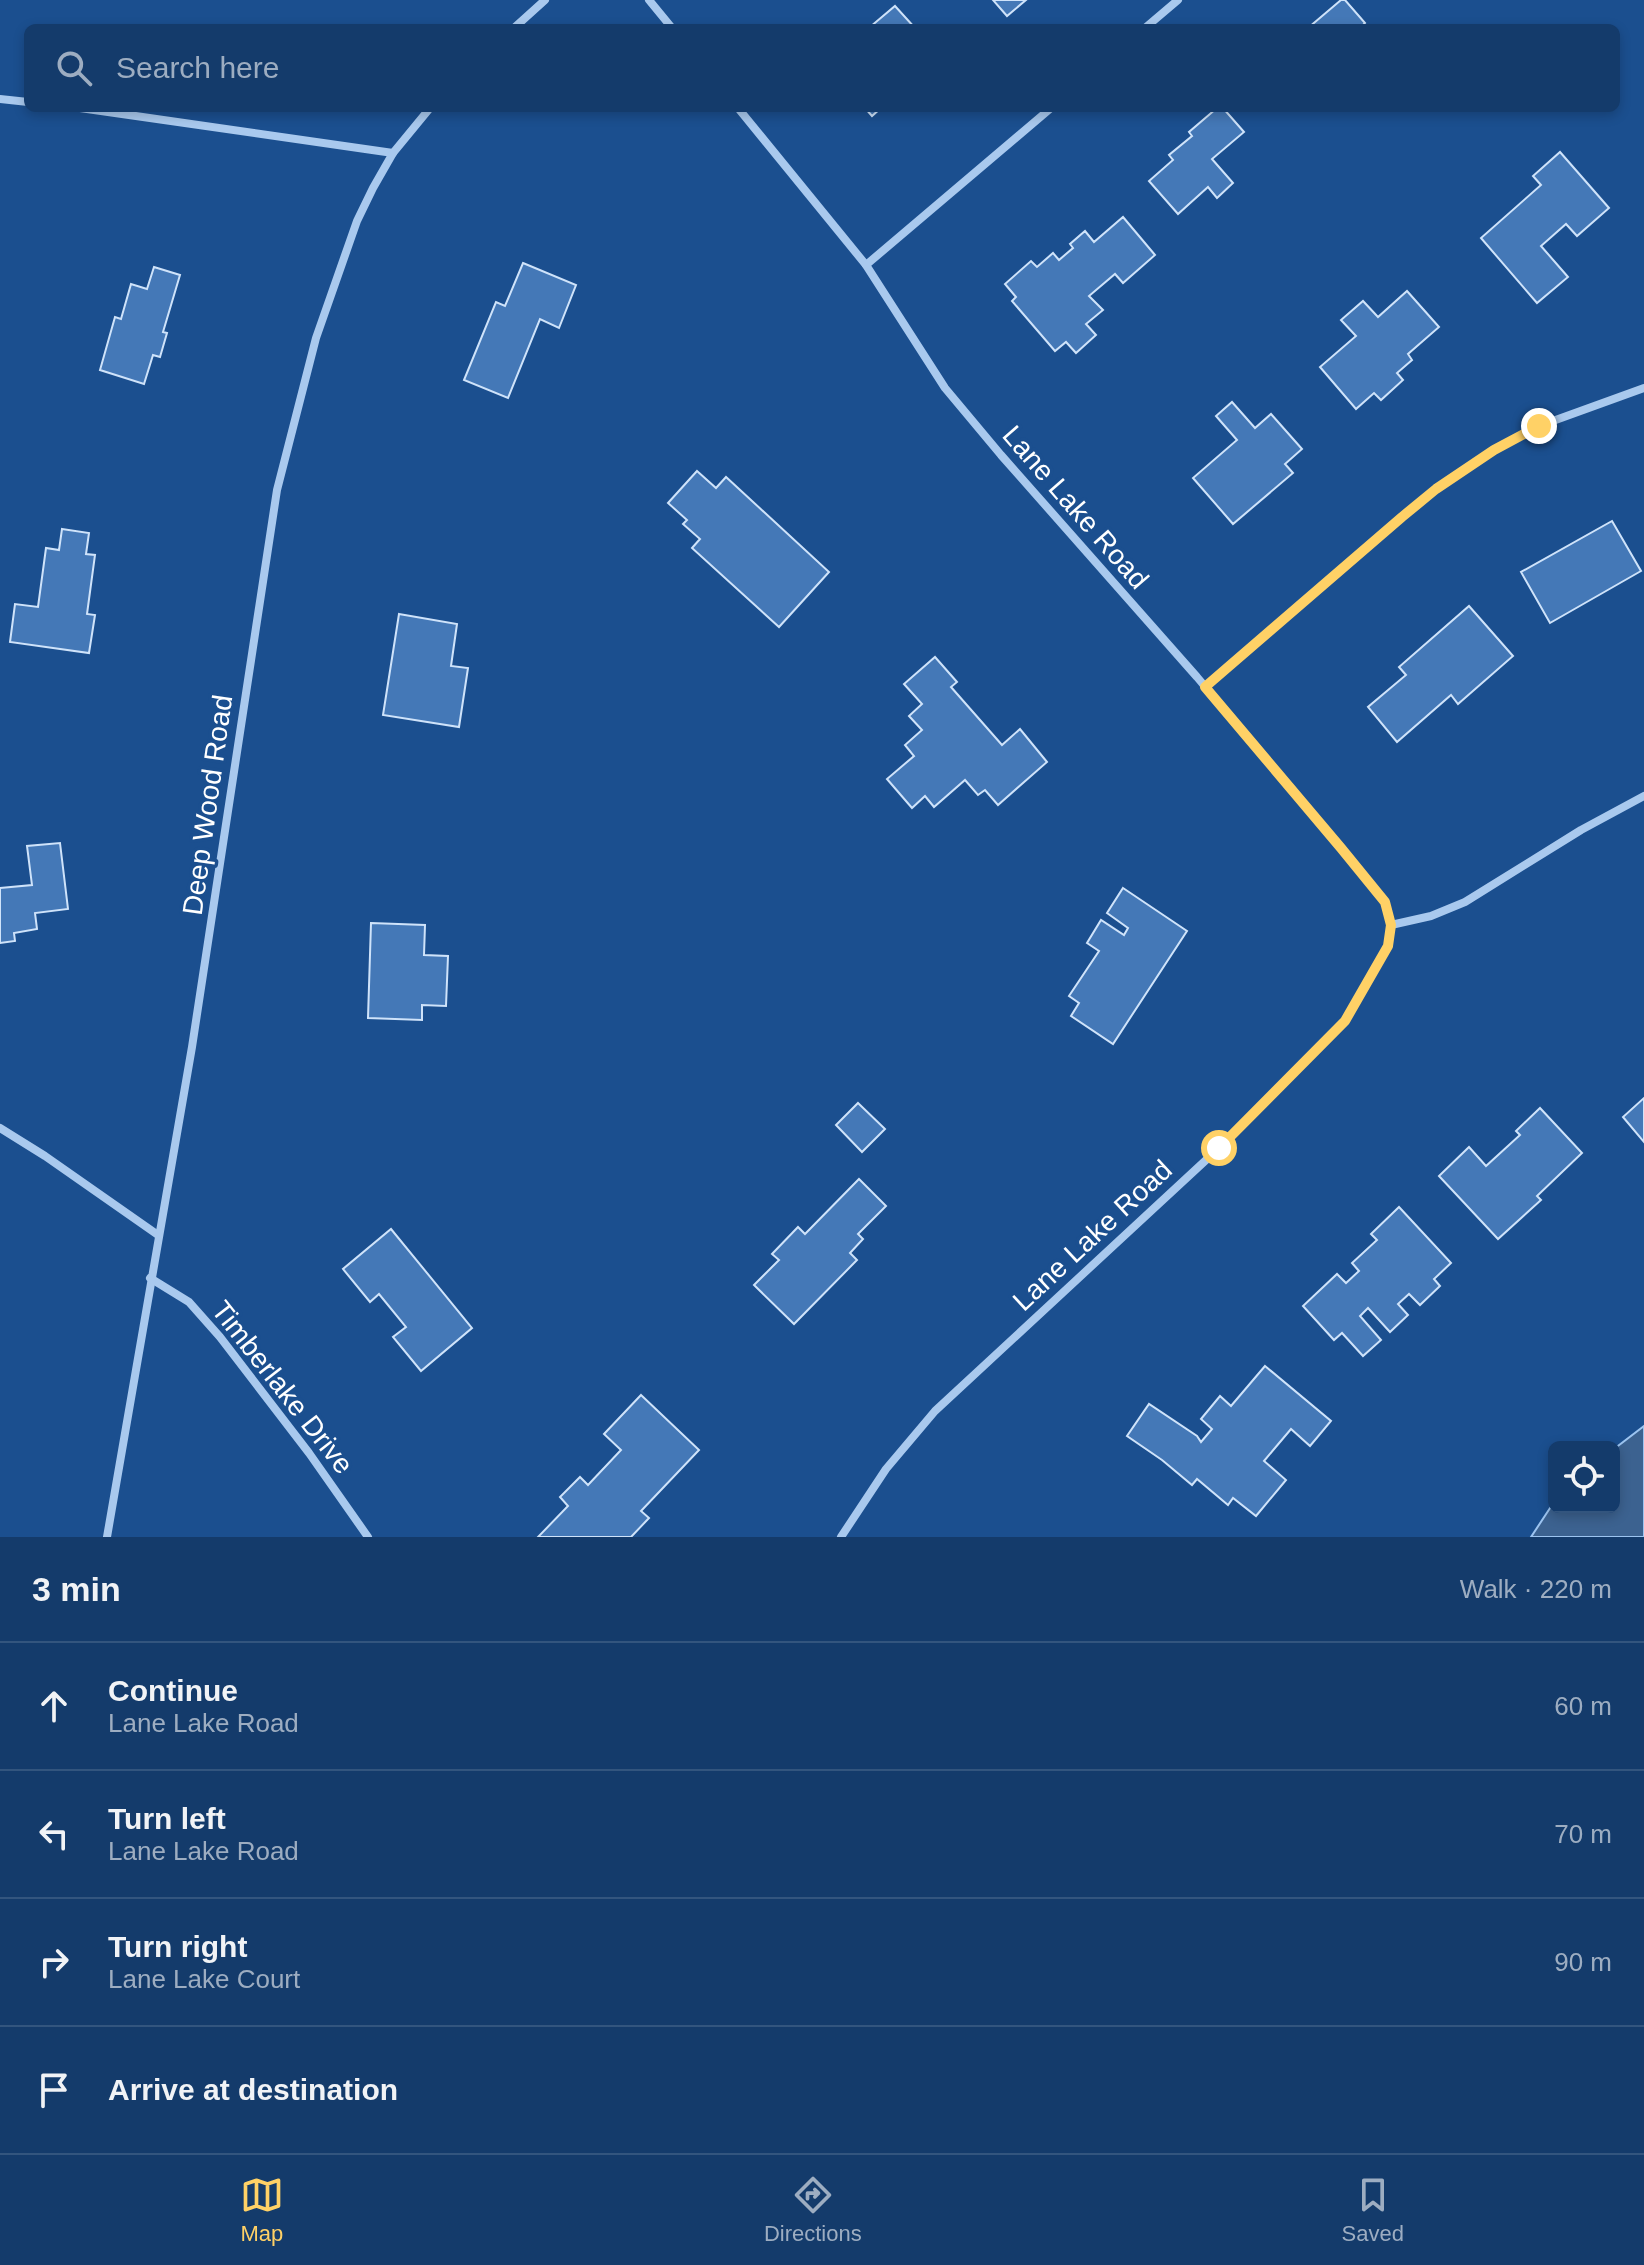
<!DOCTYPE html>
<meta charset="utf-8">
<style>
:root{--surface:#143b6b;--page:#214673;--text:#f1f3f6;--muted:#9dadc1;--line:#33557e;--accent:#ffd166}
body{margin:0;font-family:Arial,sans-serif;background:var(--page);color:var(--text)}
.controls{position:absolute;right:24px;bottom:24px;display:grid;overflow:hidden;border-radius:12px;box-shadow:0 4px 12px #0003}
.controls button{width:72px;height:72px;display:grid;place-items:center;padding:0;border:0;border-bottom:2px solid var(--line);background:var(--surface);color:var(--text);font:40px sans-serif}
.stop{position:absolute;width:24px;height:24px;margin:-18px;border:6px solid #ffd166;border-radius:50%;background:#fff}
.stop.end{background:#ffd166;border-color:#fff;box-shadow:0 2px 8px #0008}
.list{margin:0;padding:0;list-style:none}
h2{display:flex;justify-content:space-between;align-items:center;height:104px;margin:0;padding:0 32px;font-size:34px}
h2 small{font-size:26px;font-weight:400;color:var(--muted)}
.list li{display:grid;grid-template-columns:52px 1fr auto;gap:24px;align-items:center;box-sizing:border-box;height:128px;padding:0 32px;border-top:2px solid var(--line)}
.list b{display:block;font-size:30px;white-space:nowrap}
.list p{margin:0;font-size:26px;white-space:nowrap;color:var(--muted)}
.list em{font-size:26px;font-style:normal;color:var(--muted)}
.icon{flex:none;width:44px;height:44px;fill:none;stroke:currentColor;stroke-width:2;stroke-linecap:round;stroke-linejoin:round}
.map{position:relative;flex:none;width:1644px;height:1537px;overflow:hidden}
.search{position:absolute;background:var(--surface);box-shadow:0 4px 12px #0003;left:24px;right:24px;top:24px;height:88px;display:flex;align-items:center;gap:20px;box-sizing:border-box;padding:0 28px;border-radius:12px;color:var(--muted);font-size:30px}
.sheet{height:616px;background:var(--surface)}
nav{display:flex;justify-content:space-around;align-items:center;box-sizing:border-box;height:112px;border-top:2px solid var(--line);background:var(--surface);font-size:22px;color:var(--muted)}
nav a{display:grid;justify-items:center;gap:4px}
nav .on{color:var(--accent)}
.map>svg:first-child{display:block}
.water{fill:#3c6290;stroke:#9cc4f0;stroke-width:2}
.building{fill:#4478b7;stroke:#cfe3fa;stroke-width:2}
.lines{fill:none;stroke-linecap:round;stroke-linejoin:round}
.minor{stroke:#a9c9ee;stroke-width:8}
.route{stroke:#ffd166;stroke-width:10}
.labels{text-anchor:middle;stroke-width:7;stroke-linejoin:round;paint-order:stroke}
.street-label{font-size:28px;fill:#fff;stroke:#1b4f8f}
</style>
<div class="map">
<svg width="1644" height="1537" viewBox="0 0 1644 1537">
<rect width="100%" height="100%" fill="#1b4f8f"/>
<polygon class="water" points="1644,1426 1644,1537 1531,1537 1554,1502 1554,1507 1614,1507 1614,1449"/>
<g class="building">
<polygon points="993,0 1026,0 1007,16"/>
<polygon points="1341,0 1345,0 1365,23 1360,28 1308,28"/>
<polygon points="895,6 915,28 870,27"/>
<polygon points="865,108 881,108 872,116"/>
<polygon points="1217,108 1223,108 1244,132 1212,159 1233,183 1217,198 1208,187 1178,214 1149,181 1173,160 1169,155 1192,136 1189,132"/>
<polygon points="1560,152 1609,208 1577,236 1566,224 1541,246 1568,277 1537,303 1481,238 1541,185 1533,176"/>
<polygon points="1123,217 1155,255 1123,283 1115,274 1089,296 1103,310 1086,324 1096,335 1076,353 1066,342 1055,351 1012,301 1016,297 1005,284 1031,261 1037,267 1053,253 1059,260 1073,248 1070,244 1085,231 1094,242"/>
<polygon points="523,263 576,285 559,328 540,319 508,398 464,380 496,302 505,306"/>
<polygon points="154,267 180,275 163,332 167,333 160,357 153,355 144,384 100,370 115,317 121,319 131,284 147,289"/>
<polygon points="1407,291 1439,327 1408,354 1412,360 1397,373 1403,380 1381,400 1374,393 1356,409 1320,367 1356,336 1341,320 1363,301 1378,317"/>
<polygon points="1232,402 1255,428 1271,414 1302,449 1285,464 1293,473 1233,524 1193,478 1237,440 1216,416"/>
<polygon points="697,471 716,488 726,477 829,572 779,627 692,548 700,539 683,524 687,520 668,503"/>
<polygon points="1612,521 1641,571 1550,623 1521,572"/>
<polygon points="62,529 89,533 86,554 95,555 87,614 95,615 89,653 10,642 15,604 38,607 46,548 59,550"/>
<polygon points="1469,606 1513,656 1458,704 1451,695 1397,742 1368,707 1406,675 1399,667"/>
<polygon points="399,614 457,624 451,666 468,668 459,727 383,715"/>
<polygon points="935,657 957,682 951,687 1002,745 1020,729 1047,762 998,805 985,790 978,795 965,780 934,807 925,796 912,808 887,779 914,756 905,745 922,730 909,716 922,704 904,684"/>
<polygon points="60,843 68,909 35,913 37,929 14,933 15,941 0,943 0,888 32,885 27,846"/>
<polygon points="1123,888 1187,931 1113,1044 1071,1016 1079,1003 1069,996 1099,951 1087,943 1101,920 1124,935 1128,928 1107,913"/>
<polygon points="371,923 425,925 424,955 448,956 446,1006 422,1005 422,1020 368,1018"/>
<polygon points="1644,1098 1644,1142 1623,1117"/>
<polygon points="858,1103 885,1129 862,1152 836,1125"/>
<polygon points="1540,1108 1582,1153 1537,1196 1541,1200 1498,1239 1439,1176 1469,1147 1486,1166 1520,1135 1516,1131"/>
<polygon points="859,1179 886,1206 858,1234 863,1239 850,1253 857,1260 794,1324 754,1285 779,1260 772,1254 798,1227 805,1234"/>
<polygon points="1399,1207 1451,1263 1434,1279 1440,1286 1420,1305 1409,1294 1398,1304 1408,1315 1390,1332 1368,1308 1360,1316 1381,1340 1363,1356 1342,1333 1334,1340 1303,1306 1337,1274 1346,1283 1359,1271 1352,1263 1377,1240 1371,1234"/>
<polygon points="391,1229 472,1328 421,1371 393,1337 406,1327 379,1294 370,1302 343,1269"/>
<polygon points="1265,1366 1331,1421 1310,1446 1291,1429 1264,1461 1286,1480 1256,1516 1233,1498 1228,1505 1197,1479 1192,1485 1162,1460 1127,1436 1149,1404 1197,1436 1201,1442 1212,1429 1201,1419 1220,1396 1231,1406"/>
<polygon points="641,1395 699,1450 641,1511 649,1518 631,1537 538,1537 568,1506 560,1497 580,1477 588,1485 621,1450 604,1434"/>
</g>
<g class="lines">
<g class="minor">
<polyline points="649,0 672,28"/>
<polyline points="514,28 545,0"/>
<polyline points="1145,28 1178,0"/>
<polyline points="0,99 28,102"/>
<polyline points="80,108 393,153"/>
<polyline points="738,108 866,265 945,388 1001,455 1197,677 1341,848 1385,902 1391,925 1388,946 1345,1021 1219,1148 935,1411 886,1469 841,1537"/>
<polyline points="866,265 1051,108"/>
<polyline points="1205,687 1402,517 1436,489 1494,450 1539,426 1644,388"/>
<polyline points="1391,925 1431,916 1465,902 1581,830 1644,796"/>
<polyline points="0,1128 45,1156 158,1235"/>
<polyline points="150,1278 189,1302 220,1337 309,1453 368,1537"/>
<polyline points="107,1537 192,1047 277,490 316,338 357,221 373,188 393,153 430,108"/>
</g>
</g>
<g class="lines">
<polyline class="route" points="1219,1148 1345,1021 1388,946 1391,925 1385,902 1341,848 1205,687 1402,517 1436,489 1494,450 1539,426"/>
</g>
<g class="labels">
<g class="street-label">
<text transform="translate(1076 507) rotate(49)" y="10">Lane Lake Road</text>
<text transform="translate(207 805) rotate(-82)" y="10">Deep Wood Road</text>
<text transform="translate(1092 1235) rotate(-43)" y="10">Lane Lake Road</text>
<text transform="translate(283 1387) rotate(52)" y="10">Timberlake Drive</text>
</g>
</g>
</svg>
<div class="controls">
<button><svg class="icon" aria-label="locate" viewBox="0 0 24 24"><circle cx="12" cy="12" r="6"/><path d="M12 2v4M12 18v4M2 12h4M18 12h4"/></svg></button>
</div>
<div class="stop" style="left:1219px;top:1148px"></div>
<div class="stop end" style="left:1539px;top:426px"></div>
<div class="search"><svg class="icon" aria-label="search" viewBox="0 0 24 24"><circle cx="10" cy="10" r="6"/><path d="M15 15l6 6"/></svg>Search here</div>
</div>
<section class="sheet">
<h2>3 min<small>Walk · 220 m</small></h2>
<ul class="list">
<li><svg class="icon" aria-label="ahead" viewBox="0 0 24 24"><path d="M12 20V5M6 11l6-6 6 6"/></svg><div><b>Continue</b><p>Lane Lake Road</p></div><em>60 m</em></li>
<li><svg class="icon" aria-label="left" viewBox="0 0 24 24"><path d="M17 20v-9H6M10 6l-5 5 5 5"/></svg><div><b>Turn left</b><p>Lane Lake Road</p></div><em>70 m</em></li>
<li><svg class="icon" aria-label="right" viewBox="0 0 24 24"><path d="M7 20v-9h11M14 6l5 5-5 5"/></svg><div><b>Turn right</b><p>Lane Lake Court</p></div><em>90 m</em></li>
<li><svg class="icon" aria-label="arrive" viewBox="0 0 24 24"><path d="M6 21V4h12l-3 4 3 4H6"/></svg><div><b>Arrive at destination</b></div></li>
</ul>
</section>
<nav>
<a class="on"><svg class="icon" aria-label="map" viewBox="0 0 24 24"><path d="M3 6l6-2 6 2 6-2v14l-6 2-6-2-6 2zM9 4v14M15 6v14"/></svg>Map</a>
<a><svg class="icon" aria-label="directions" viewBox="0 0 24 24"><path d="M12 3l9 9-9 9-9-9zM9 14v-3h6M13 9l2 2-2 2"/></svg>Directions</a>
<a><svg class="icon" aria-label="saved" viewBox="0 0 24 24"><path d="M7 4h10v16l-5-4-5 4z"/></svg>Saved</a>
</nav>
